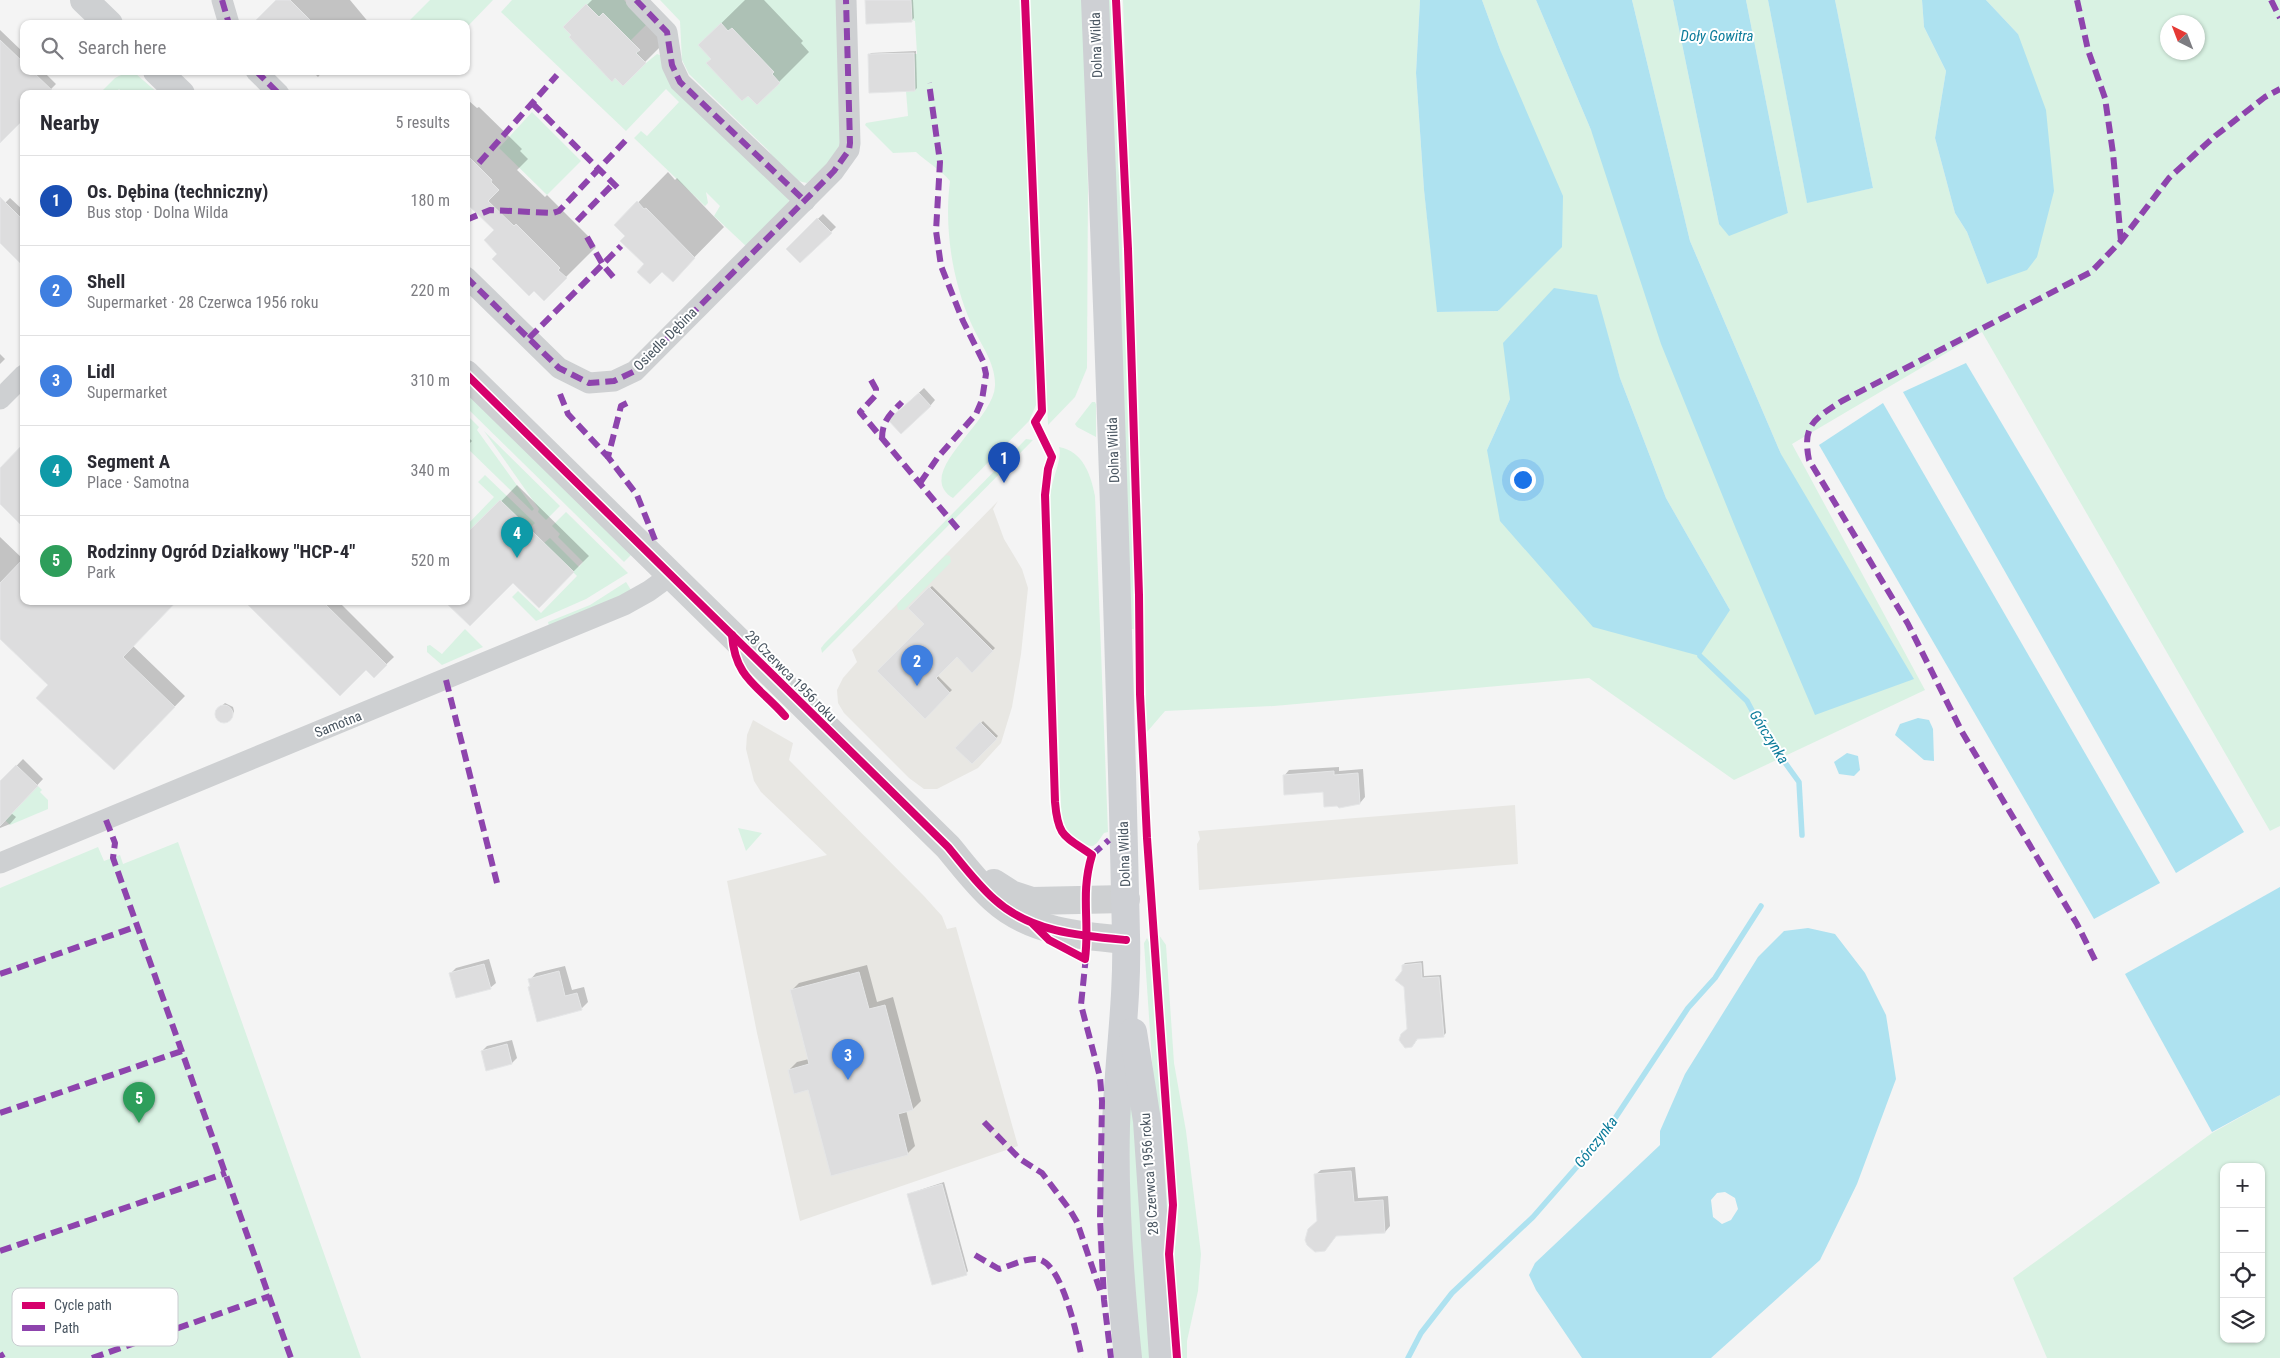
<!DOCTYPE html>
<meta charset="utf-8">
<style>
:root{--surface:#fff;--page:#f7f7f7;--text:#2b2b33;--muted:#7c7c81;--line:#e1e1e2;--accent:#868d94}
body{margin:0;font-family:"Roboto Condensed",sans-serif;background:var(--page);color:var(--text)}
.controls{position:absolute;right:15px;bottom:15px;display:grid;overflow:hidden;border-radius:10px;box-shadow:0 1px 4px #0004}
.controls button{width:45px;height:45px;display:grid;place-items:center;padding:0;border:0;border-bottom:1px solid var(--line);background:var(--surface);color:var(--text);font:25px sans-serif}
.compass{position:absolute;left:2160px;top:15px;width:45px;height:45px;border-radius:50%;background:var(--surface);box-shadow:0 1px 4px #0004;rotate:318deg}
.you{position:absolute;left:1522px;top:479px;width:18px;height:18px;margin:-12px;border:4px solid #fff;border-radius:50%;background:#1a73e8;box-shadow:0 0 0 8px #1a73e833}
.badge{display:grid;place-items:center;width:32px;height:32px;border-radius:50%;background:var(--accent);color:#fff;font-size:16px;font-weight:700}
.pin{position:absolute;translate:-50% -41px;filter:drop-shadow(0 1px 2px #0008)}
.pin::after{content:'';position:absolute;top:26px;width:18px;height:15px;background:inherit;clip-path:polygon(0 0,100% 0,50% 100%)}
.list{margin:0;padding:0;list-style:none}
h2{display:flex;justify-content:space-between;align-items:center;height:65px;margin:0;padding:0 20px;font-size:21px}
h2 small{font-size:16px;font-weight:400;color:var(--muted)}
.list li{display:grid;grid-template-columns:32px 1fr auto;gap:15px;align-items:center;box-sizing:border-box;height:90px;padding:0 20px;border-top:1px solid var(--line)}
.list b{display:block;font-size:19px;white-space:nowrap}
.list p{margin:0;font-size:16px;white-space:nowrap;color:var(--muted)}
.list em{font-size:16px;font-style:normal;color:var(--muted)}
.icon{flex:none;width:28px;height:28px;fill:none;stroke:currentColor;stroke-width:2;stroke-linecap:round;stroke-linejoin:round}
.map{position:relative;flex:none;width:2280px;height:1358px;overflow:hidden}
.search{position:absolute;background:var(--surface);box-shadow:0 1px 4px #0004;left:20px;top:20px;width:450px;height:55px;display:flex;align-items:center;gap:12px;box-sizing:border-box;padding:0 18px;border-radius:10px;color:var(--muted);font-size:19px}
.panel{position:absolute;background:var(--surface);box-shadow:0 1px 4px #0004;left:20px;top:90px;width:450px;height:515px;border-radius:10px}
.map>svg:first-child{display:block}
.commercial{fill:#e8e7e3}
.green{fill:#d9f2e3;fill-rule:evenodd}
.water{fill:#aee2f0;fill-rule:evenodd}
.shadow{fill:#0003}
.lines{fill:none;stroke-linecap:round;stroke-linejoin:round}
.stream{stroke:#aee2f0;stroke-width:5.5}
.building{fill:#ddddde;stroke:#e5e6e7}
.minor{stroke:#ced0d2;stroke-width:21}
.tertiary{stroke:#ced0d2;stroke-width:28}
.secondary{stroke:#ced0d4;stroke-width:28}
.quiet{stroke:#8e44ad;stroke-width:6;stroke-dasharray:12 6;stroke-linecap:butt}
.cycleway-casing{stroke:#fff;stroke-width:11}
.cycleway{stroke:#d6006c;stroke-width:8}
.labels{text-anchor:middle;stroke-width:4;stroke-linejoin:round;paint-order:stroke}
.street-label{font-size:14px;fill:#4a5661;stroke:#fff}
.water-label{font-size:15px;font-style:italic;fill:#0c7c9b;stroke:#fff}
.key{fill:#fff;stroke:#c9ccd0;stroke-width:1}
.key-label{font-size:14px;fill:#4a5661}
</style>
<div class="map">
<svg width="2280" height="1358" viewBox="0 0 2280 1358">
<rect width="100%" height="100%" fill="#f4f4f4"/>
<g class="commercial">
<polygon points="998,501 993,509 1004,539 1022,569 1028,588 1021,654 1012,707 1001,743 978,768 937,789 924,789 909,778 844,713 838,703 837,690 843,678 857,662 852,650"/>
<polygon points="753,720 793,743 789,760 924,896 942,916 947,929 956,927 1018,1146 800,1221 757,1033 727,881 827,855 761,792 754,781 746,749 747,735"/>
<polygon points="1515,805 1518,864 1199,890 1197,844 1200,839 1198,831"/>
</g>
<g class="green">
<polygon points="430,0 493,0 466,28 466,24 406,24"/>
<polygon points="512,0 624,0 646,25 631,40 640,50 637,53 646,63 657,54 662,56 787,195 789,201 787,209 748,248 714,216 720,206 706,192 708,203 705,206 634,138 641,131 647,136 679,102 666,89 626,131 501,12"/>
<path d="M660 0H839L844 125 839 147 826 165 807 183C789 180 777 167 769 151L689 74 682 60 680 21Z"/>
<path d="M911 0H1020L1036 405 1029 421 953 498C912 473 993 423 995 386 996 363 980 344 971 323 952 280 944 227 950 181 941 170 927 162 916 152L893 153 865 125 866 123 908 116 906 91H915L914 54H917L915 21 912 20Z"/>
<polygon points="1030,0 1083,0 1088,188 1087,368 1075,397 1048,425"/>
<polygon points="1105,0 1112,0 1133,525 1134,629 1131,629"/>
<path d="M1123 0H1420L1416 73 1424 190 1438 312 1499 311 1501 52 1482 0H1536L1591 130 1781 454 1690 241 1632 0H1673L1719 224 1788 213 1746 0H1768L1807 202 1873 188 1835 0H1922L1924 27 1946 71 1935 138 1955 213 1967 232 1987 284 2018 34 1986 0H2280V826L2270 831 1982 332 1792 444 1925 690 1734 780 1589 678 1274 706 1165 711 1147 732 1143 628 1142 524ZM2168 22H2198V52H2168ZM1596 295 1620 378 1666 498 1730 610 1487 450 1510 399Z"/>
<polygon points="125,73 136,74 159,94 124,94 119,89 114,94 99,94 115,78"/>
<polygon points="532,112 581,161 547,195 499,148"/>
<polygon points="466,392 633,553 624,562 466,407"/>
<polygon points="1092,402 1095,402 1096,404 1096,437 1077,427 1075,424"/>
<polygon points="466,414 479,427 477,430 534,509 532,511 466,447"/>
<polygon points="484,431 560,506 546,520 538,512 539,509"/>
<polygon points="1026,439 1033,440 822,653 821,648 825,643"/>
<path d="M1059 447C1083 451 1091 475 1095 496L1108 832 1104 833 1097 843 1093 846C1076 846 1063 832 1061 816L1050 496C1051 482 1063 457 1059 447Z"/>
<polygon points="485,475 535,523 529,529 500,500 466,534 466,526 494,497 478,482"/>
<polygon points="566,512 628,573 586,599 536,621 512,597 518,591 541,613 577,576 544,543 550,538 579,567 583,562 558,537 560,534 552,526"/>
<polygon points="946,555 950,556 951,562 904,610 898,610 897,605 898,603"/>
<polygon points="626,582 631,590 626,594 549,626 548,622 590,605"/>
<polygon points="465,629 483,647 442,665 427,652 427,646 430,645 442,654"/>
<polygon points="38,786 42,790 40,792 48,800 48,809 10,825 5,820"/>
<polygon points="738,828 762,833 746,851"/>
<polygon points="178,842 361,1358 0,1358 0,888 98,847 104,861 120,855 123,864"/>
<polygon points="1159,935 1166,945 1174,1063 1186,1131 1201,1254 1198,1291 1187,1341 1187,1358 1182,1358 1174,1255 1178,1223"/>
<polygon points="1147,938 1153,950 1171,1206 1169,1234 1165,1252 1144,943"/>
<polygon points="1130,1065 1152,1358 1141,1358 1131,1270 1128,1066"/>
<path d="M2280 1095V1358H2047L2013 1278 2212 1133ZM2224 1167H2261V1339H2224Z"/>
</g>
<g class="water">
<polygon points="1420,0 1482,0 1501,52 1563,196 1562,247 1498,311 1437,312 1424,190 1416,73"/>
<polygon points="1536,0 1632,0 1690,241 1781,454 1914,679 1815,715 1736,529 1661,344 1591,130"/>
<polygon points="1673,0 1746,0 1788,213 1729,236 1719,224"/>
<polygon points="1768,0 1835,0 1873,188 1807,203"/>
<polygon points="1922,0 1986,0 2018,34 2046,110 2054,191 2037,257 2027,270 1987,284 1967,232 1955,213 1935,138 1946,71 1924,27"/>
<polygon points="1554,288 1597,295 1620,378 1666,498 1730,610 1700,656 1593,627 1500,521 1487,450 1510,399 1503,343"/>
<polygon points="1966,363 2244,832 2176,873 1903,392"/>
<polygon points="1883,403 2160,883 2094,919 1819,445"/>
<polygon points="1918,718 1929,720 1933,729 1934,761 1924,760 1895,735 1900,724"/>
<polygon points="1847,753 1858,756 1860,770 1854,776 1839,774 1834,762"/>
<polygon points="2280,887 2280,1095 2212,1132 2125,974"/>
<path d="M1808 928 1835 934 1865 973 1886 1015 1896 1079 1857 1184 1820 1260 1711 1358H1582L1536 1290 1529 1275 1535 1263 1660 1145V1131L1685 1074 1758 957 1784 931ZM1725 1192 1735 1198 1738 1209 1731 1220 1722 1224 1713 1217 1711 1200 1717 1193Z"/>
</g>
<g class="shadow">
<polygon points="278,0 350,0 370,24 265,24"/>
<polygon points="592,0 650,0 675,32 623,84 565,27"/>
<polygon points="745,0 764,0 803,41 801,43 809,52 757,104 699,45"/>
<polygon points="866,0 913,0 914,18 912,20"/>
<polygon points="0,30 24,53 24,71 43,71 56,84 46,94 24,94 0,138"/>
<polygon points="916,51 917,88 915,90 869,55 871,53"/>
<polygon points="312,71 323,71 318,77"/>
<polygon points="469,101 477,108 479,107 522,149 520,151 528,159 517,170 545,197 547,195 589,237 588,239 596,247 544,299 499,254 496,230 466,201 466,104"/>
<polygon points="668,172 675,180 677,178 724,227 672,280 662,270 646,264 627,236 616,225"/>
<polygon points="10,198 24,211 24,265 1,243 0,244 0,208"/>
<polygon points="823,214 836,227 800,262 787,249"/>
<polygon points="0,354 5,359 0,364"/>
<polygon points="924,388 935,400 930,406 895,415"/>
<polygon points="466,435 472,441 466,447"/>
<polygon points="517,485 589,556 539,606 513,581 466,601 467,536"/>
<polygon points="0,537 24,560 24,601 132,645 185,696 114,769 50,685 0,638"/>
<polygon points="932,586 995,648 972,671 957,655 937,675 952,690 925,717 926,624 909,608"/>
<polygon points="246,601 338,601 394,657 374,676 366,668"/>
<polygon points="225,703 233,707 234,711 232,717 225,721 220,720 215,715 218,709"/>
<polygon points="983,721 998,736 972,762 957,748"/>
<polygon points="23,759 43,779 11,813 16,817 10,824 0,828 0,783"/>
<polygon points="1339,767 1339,771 1363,769 1365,797 1360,803 1284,776 1289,770"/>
<polygon points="489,959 496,983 490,988 451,973 456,968"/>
<polygon points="1423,961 1424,976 1441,975 1446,1033 1443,1036 1418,1038 1414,1044 1408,1047 1401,1043 1401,1037 1408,1030 1403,965 1405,963"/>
<polygon points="867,965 877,1002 893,997 921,1101 913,1109 906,1110 915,1146 907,1154 809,1088 789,1070 797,1062 809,1059 791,991 799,983"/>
<polygon points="565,966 572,990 584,987 588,1002 581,1009 531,985 530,980 536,973"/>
<polygon points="512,1040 517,1058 512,1063 482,1051 487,1046"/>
<polygon points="1355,1167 1358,1198 1388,1196 1390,1226 1385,1232 1337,1235 1325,1250 1319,1221 1315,1175 1321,1170"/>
<polygon points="944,1182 968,1271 966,1274 908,1194"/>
</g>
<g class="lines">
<g class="stream">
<polyline points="1700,656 1747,701 1765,735 1799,782 1802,835"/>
<polyline points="1408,1358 1421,1333 1452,1293 1533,1217 1602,1138 1688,1008 1715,978 1761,906"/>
</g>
</g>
<g class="building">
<polygon points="276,0 290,0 314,24 252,24"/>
<polygon points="865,0 911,0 912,22 866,24"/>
<polygon points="586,4 599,17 603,13 640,50 636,53 646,63 623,86 615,78 612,82 569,37 571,35 563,27"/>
<polygon points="721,23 728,31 732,28 774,72 772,74 780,83 757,105 748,96 742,101 706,63 711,59 698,45"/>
<polygon points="0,40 24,63 24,71 32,71 56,94 24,94 24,119 0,143"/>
<polygon points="914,53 915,91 869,93 868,54"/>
<polygon points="466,154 492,180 491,182 499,190 488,201 514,226 516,224 560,268 558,270 567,278 544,301 534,291 529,296 492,259 497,254 484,240 494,230 466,203"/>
<polygon points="0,197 24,221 24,267 0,243"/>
<polygon points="637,201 644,209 646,208 695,258 673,282 662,272 650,284 637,272 644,264 620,241 625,236 614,225"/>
<polygon points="817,218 832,233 800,263 786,249"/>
<polygon points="919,393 931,406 901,434 888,420"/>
<polygon points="24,443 24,528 0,504 0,468"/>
<polygon points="500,500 574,572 539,608 513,583 470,626 444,601 466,601 466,534"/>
<polygon points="24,558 24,601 177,601 123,657 175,707 114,770 36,698 48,685 0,639 0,583"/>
<polygon points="929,587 993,651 972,673 957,657 936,678 950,693 925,719 877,671 924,624 908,608"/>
<polygon points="244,601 322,601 387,665 374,678 366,670 340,696"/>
<circle cx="224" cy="714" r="9"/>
<polygon points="980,722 997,739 972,764 955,748"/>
<polygon points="16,765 38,786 0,826 0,781"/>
<polygon points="1334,771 1334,775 1358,773 1360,804 1339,808 1337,806 1324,807 1323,792 1284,795 1283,775"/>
<polygon points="1421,963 1422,978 1439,977 1444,1037 1417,1039 1412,1047 1405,1048 1399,1040 1401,1034 1407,1029 1404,987 1395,980 1402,971 1402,965"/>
<polygon points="484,964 491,989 456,998 449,973"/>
<polygon points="559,971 565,996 577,993 582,1010 537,1022 528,987 530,986 528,979"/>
<polygon points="859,972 869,1009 885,1005 913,1110 898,1114 908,1155 831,1176 808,1090 794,1094 788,1070 809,1064 790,990"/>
<polygon points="507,1044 512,1064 486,1071 481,1051"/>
<polygon points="1351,1171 1354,1202 1383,1200 1385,1233 1336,1236 1325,1251 1315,1252 1307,1245 1305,1240 1308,1229 1317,1221 1314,1174"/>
<polygon points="942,1184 967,1275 932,1285 907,1194"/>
</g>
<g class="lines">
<g class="minor">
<polyline points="222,0 229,24"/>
<polyline points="636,0 667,32 672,65 680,82 805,201"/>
<polyline points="256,71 279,94"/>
<polyline points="466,277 559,368 589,383 614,381 635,371 834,171 849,150 850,143 846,0"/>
<polyline points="0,399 24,375"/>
<polyline points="0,863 624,605 649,591 671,575"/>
</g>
<g class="tertiary">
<polyline points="84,0 109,24"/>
<polyline points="157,71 181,94"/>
<path d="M466 374 948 847C963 865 977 884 994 899 1030 932 1080 936 1126 940"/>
<polyline points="994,883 1011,894 1032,901 1126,899"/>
</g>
<g class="secondary">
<path d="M1095 0C1108 312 1119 623 1126 935 1128 999 1118 1062 1116 1126 1114 1203 1120 1281 1128 1358"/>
<polyline points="1133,1032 1147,1121 1163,1358"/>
</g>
<g class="quiet">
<polyline points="222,0 229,24"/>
<polyline points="636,0 667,32 672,65 680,82 805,201"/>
<polyline points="2077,0 2088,50 2105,98 2113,153 2121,241"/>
<polyline points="2271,0 2280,18"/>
<polyline points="256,71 279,94"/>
<polyline points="532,103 621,191"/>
<polyline points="479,163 557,75"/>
<polyline points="466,220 490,210 553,213 559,211 626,140"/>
<polyline points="577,221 614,183"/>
<polyline points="587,237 603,265 615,279"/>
<polyline points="466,277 559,368 589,383 614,381 635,371 834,171 849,150 850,143 846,0"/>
<polyline points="529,338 621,246"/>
<polyline points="871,380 876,389 876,395 860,412 958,529"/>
<polyline points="560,394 568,414 608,457"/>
<polyline points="627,403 621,406 608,457 637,495 655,540"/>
<path d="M882 439C882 421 890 414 902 402"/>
<polyline points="920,483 938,457 976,414 982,400 986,374 983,361 963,321 941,266 936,231 940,162 929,83"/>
<polyline points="446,680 497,883"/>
<polyline points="106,820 115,843 113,858 291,1358"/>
<polyline points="1092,855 1109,840"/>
<polyline points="1086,956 1081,1005 1100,1077 1102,1101 1100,1218 1104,1300 1111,1358"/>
<path d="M2095 960 2077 924 1962 732 1908 624 1809 460C1802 425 1814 419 1842 401L2091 272 2121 241 2169 178 2215 136 2265 97 2280 89"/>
<polyline points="0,974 138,926"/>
<polyline points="0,1113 182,1051"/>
<polyline points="984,1122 1020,1159 1042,1173 1070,1210 1077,1222 1101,1293"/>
<polyline points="0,1251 226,1173"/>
<path d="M975 1255 999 1269C1010 1266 1026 1258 1037 1259 1062 1261 1077 1336 1082 1358"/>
<polyline points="0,1353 3,1358"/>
<polyline points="92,1358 270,1296"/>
</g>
<g class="cycleway-casing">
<g id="cycleway">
<path d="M1025 0 1042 411 1035 422 1052 457 1048 469 1045 495 1055 802C1058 838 1065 836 1092 855 1080 894 1090 921 1085 959L1049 940 1033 924"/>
<polyline points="1116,0 1128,249 1139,595 1140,694 1147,838 1173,1205 1169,1254 1177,1358"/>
<path d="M466 374 948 847C963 865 977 884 994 899 1030 932 1080 936 1126 940"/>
<path d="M732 635C735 679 759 686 785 716"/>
</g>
</g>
<use href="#cycleway" class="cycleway"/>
</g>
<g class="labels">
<g class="street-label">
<text transform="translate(1096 45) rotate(-92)" y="5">Dolna Wilda</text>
<text transform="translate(665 339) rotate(-45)" y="5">Osiedle Dębina</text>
<text transform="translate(1113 450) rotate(-92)" y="5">Dolna Wilda</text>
<text transform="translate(791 676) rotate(45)" y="5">28 Czerwca 1956 roku</text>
<text transform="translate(338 724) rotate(-22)" y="5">Samotna</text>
<text transform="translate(1124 854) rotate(-92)" y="5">Dolna Wilda</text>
<text transform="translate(1149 1174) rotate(-94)" y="5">28 Czerwca 1956 roku</text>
</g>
<g class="water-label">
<text x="1717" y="41">Doły Gowitra</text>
<text transform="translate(1769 737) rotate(58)" y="5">Górczynka</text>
<text transform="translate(1596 1142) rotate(-52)" y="5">Górczynka</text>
</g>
</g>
<rect x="12" y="1288" width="166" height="58" rx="8" class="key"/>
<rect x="22" y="1302" width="23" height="7" fill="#d6006c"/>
<rect x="22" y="1325" width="23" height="6" fill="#8e44ad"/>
<g class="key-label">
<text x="54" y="1310">Cycle path</text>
<text x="54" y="1333">Path</text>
</g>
</svg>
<div class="controls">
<button>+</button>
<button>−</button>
<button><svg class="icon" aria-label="locate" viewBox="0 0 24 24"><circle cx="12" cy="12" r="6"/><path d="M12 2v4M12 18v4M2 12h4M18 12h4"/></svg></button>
<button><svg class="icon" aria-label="layers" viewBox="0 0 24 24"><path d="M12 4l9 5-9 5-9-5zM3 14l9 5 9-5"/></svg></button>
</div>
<svg class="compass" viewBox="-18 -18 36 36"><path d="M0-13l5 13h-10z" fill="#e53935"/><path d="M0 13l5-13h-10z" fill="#7c7c81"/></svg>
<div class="you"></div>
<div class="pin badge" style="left:1004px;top:483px;background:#1a4fb4">1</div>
<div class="pin badge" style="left:917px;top:686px;background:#3f7fe0">2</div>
<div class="pin badge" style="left:848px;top:1080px;background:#3f7fe0">3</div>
<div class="pin badge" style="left:517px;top:558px;background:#0f9aa8">4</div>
<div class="pin badge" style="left:139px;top:1123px;background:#2e9e5b">5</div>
<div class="search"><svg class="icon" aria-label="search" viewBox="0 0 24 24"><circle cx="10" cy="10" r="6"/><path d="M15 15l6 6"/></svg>Search here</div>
<section class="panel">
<h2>Nearby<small>5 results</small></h2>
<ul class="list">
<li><span class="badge" style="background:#1a4fb4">1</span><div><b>Os. Dębina (techniczny)</b><p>Bus stop · Dolna Wilda</p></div><em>180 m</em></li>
<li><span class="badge" style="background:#3f7fe0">2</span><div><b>Shell</b><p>Supermarket · 28 Czerwca 1956 roku</p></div><em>220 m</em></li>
<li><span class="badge" style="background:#3f7fe0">3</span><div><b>Lidl</b><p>Supermarket</p></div><em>310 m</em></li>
<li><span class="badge" style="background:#0f9aa8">4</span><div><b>Segment A</b><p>Place · Samotna</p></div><em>340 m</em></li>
<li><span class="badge" style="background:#2e9e5b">5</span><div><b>Rodzinny Ogród Działkowy &quot;HCP-4&quot;</b><p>Park</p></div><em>520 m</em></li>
</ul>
</section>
</div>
